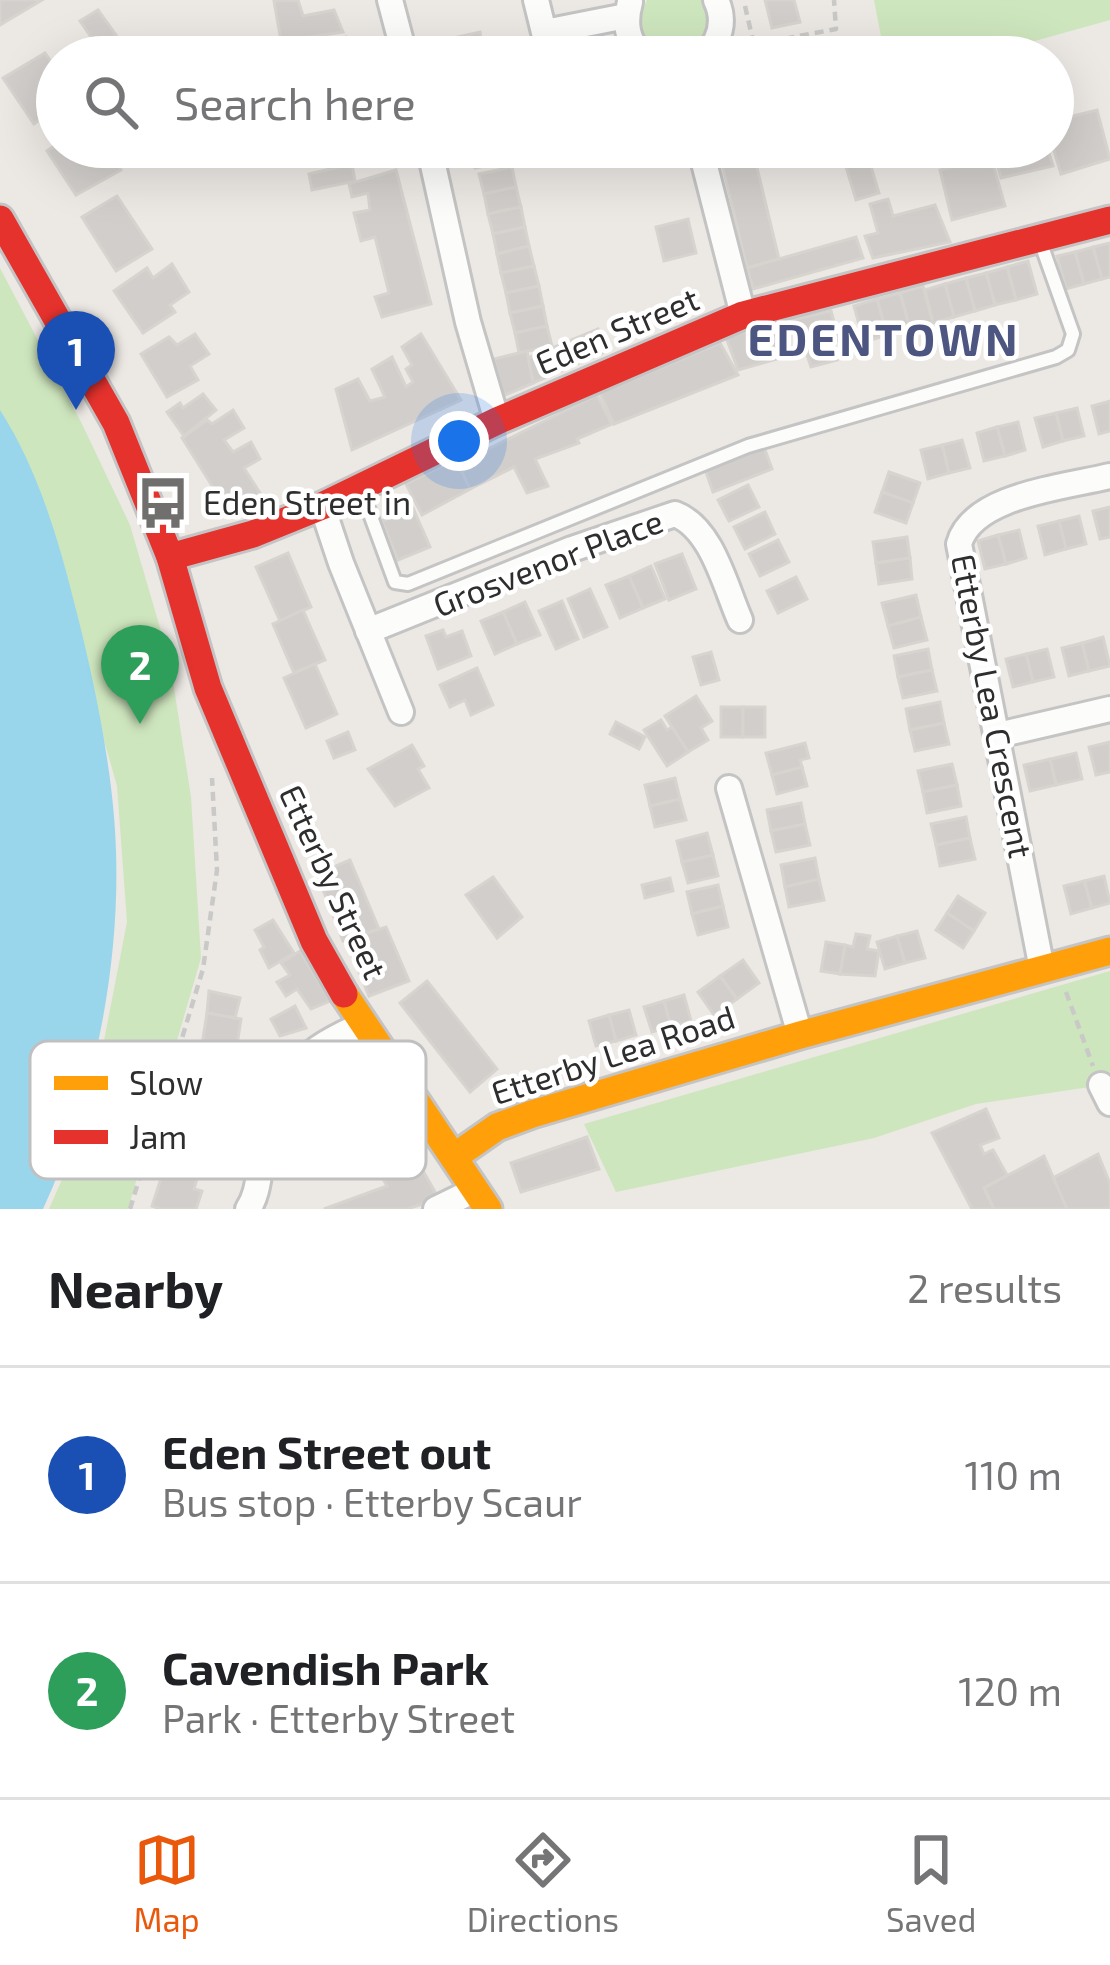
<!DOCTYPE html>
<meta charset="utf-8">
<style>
:root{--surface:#fff;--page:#f2f2f2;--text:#202124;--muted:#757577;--line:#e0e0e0;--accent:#ea580c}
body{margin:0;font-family:"Exo 2",sans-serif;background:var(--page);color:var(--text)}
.you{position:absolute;left:459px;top:441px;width:42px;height:42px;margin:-30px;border:9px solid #fff;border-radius:50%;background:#1a73e8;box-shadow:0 0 0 18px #1a73e833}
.badge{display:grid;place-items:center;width:78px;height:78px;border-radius:50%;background:var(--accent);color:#fff;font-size:39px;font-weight:700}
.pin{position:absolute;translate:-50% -99px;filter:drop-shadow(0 3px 6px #0008)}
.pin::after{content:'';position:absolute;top:63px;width:42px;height:36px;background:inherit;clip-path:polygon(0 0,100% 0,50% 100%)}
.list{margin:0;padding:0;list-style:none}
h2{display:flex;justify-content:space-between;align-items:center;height:156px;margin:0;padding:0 48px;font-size:51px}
h2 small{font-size:39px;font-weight:400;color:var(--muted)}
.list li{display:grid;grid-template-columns:78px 1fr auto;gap:36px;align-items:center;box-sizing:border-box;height:216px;padding:0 48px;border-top:3px solid var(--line)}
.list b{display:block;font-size:45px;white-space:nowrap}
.list p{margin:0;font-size:39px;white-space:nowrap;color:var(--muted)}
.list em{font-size:39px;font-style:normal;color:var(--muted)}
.icon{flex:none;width:66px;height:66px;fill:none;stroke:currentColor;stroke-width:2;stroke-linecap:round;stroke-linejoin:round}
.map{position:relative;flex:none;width:1110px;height:1209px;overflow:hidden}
.search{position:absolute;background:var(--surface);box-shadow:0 12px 48px #0002;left:36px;right:36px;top:36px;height:132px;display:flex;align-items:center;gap:30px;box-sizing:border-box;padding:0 42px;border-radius:66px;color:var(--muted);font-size:45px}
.sheet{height:588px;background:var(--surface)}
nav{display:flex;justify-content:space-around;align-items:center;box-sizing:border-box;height:168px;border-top:3px solid var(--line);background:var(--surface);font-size:33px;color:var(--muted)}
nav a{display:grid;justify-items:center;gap:6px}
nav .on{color:var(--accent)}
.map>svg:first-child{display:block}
.green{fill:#cee6be}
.water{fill:#99d6ec}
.building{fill:#d1cecb;stroke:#d7d4d0;stroke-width:3}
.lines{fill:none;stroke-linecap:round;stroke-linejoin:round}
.lane-casing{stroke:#c5c4c5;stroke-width:18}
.street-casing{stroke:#c5c4c5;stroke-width:30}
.slow-casing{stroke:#c5c4c5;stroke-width:33}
.jam-casing{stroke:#c5c4c5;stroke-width:33}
.path{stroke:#c9c9c8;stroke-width:4.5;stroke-dasharray:9 6;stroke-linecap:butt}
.lane{stroke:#fcfcfb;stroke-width:12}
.street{stroke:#fcfcfb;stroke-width:24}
.slow{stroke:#ff9f0a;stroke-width:27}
.jam{stroke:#e5322d;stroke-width:27}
.labels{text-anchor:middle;stroke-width:9;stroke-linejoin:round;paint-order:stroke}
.street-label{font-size:33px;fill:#2e2e2e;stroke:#fff}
.poi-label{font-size:33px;fill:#2e2e2e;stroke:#fff;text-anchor:start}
.district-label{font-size:45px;font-weight:bold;letter-spacing:3px;fill:#4d5680;stroke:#fff}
.key{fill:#fff;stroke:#c0c0c0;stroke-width:3}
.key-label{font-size:33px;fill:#2e2e2e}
</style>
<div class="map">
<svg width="1110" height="1209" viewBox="0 0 1110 1209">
<rect width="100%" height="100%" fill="#ece8e4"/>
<g class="green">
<path d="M647 0H701C740 69 609 69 647 0Z"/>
<polygon points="874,0 1110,0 1110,20 978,57 885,57"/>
<polygon points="0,268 82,424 130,525 170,662 191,797 201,958 128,1209 49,1209 89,1118 127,922 117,786 34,494 0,426"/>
<polygon points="1110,971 1110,1084 976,1104 874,1138 616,1192 584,1124"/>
</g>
<path class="water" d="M0 410C36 466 57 534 73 598 93 674 114 773 116 851 120 971 93 1101 43 1209H0Z"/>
<g class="building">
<polygon points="0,0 42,0 0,25"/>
<polygon points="298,0 303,16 334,10 343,32 281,41 274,1"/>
<polygon points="765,0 794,0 800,22 772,28"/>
<polygon points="98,10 116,35 98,47 80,21"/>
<polygon points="480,32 483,51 452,57 449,39"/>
<polygon points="602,33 607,57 577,57 573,39"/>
<polygon points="346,37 352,53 300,57 298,49"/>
<polygon points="45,53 57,70 57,85 48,90 57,106 34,124 3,78"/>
<polygon points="1097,110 1110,159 1061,174 1053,147 1053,121"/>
<polygon points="57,144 57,147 140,149 115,160 121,170 76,195 47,151"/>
<polygon points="346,147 376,147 378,156 349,163"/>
<polygon points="485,147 503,147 506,162 475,168 471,150"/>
<polygon points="718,147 752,147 779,259 747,268"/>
<polygon points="840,147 865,147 879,193 856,200"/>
<polygon points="992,147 1047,147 1053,166 1001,178"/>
<polygon points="991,157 1005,206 952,220 940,170"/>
<polygon points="352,164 355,181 312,190 309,174"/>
<polygon points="512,167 516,187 484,194 479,174"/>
<polygon points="396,170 431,304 382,317 375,297 389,293 375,237 361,241 354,213 370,210 368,193 352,197 349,184"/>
<polygon points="516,187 521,207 488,214 484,194"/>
<polygon points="117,196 152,249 116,271 82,217"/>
<polygon points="888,199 893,216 935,205 950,242 873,258 865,236 878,233 870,204"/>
<polygon points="521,207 525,227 493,234 488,214"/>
<polygon points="688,219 696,253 664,261 656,227"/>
<polygon points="525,227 529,246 497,254 493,234"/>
<polygon points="856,237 863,258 753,289 747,268"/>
<polygon points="1110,243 1110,277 1102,279 1093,247"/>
<polygon points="529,246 534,266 501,273 497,254"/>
<polygon points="1093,247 1102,279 1084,284 1075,252"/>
<polygon points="1075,252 1084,284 1066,289 1057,256"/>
<polygon points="1028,261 1037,294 1016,300 1007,267"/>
<polygon points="172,264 189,292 170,305 175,312 143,333 114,291 147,268 153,278"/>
<polygon points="534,266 539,286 506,293 501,273"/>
<polygon points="1007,267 1016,300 995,305 986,273"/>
<polygon points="986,273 995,305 975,311 966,278"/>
<polygon points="966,278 975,311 954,317 945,284"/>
<polygon points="945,284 954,317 933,323 925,290"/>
<polygon points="539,286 543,306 510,313 506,293"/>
<polygon points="923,286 933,323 910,329 900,293"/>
<polygon points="900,293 910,329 887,335 877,299"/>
<polygon points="877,299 887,335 864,342 854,306"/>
<polygon points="543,306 547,326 515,333 510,313"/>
<polygon points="831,311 839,340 830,343 837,360 811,367 804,346 799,347 792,320"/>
<polygon points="773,325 784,357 738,370 726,337"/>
<polygon points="547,326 552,346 519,353 515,333"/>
<polygon points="598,329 605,352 533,383 528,358"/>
<polygon points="195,334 209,354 190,366 198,380 167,397 141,354 169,337 177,345"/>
<polygon points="421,334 461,400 352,450 336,389 358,379 370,401 385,397 372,369 392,357 406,387 413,382 406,369 412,365 402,347"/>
<polygon points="720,343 738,375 614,424 600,393"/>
<polygon points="527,351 533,383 503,396 494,359"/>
<polygon points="203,394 216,410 184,436 167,412 180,403 183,408"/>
<polygon points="597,395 612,424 577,439 579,443 535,459 548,486 527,493 514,467 470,489 458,464"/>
<polygon points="1110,401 1110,431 1099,434 1092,406"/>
<polygon points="1077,408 1084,436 1063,441 1056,413"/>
<polygon points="233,410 244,428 224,440 233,452 251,442 260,459 244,468 260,493 228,511 182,438 207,420 212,424"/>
<polygon points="1056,413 1063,441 1043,447 1035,418"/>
<polygon points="1018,422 1025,450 1005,456 997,427"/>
<polygon points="997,427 1005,456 984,461 977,433"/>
<polygon points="962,440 970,468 949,473 942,445"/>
<polygon points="942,445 949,473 928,479 921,450"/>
<polygon points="764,447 772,469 713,492 705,469"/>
<polygon points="456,459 470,489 422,515 406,484"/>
<polygon points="889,472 920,483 913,503 882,492"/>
<polygon points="748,485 759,507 729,521 718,500"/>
<polygon points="882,492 913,503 906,523 875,512"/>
<polygon points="1110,507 1110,537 1100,539 1093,511"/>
<polygon points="413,508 430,547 398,560 382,521"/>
<polygon points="765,512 775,534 745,549 734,527"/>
<polygon points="1079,516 1086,544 1066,549 1059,521"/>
<polygon points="1059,521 1066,549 1045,555 1038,526"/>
<polygon points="1019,530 1026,558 1006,564 998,535"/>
<polygon points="998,535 1006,564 985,569 978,541"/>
<polygon points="907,537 910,558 876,563 873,542"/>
<polygon points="778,540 789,562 760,576 749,554"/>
<polygon points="288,553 311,607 280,621 256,567"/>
<polygon points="682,554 696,589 669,600 655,564"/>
<polygon points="910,558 912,579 879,584 876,563"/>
<polygon points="651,566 665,599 643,608 629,576"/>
<polygon points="629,576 643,608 620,618 606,585"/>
<polygon points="796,577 807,599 778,613 767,591"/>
<polygon points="590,589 607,627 584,637 568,599"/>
<polygon points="916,595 921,617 888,626 882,603"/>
<polygon points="562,601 578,639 556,649 539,611"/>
<polygon points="525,602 540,635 517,644 503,612"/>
<polygon points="303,610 325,660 294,673 273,624"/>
<polygon points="503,612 517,644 495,654 481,621"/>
<polygon points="921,617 927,640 894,648 888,626"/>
<polygon points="443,630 446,637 462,631 471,656 438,669 426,636"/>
<polygon points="1103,637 1110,666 1089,671 1082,643"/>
<polygon points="1082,643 1089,671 1069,676 1062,648"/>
<polygon points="928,649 932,670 898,677 894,656"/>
<polygon points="1047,649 1054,677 1033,682 1026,654"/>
<polygon points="711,652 719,680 701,685 693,657"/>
<polygon points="1026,654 1033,682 1013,687 1006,659"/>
<polygon points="315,664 337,714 306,728 284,678"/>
<polygon points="477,668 493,705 471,715 465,700 450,707 440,685"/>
<polygon points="932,670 937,691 903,698 898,677"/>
<polygon points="696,696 712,721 701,728 708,740 688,752 665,716"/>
<polygon points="940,702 944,723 910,730 906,709"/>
<rect x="721" y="707" width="22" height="30"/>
<rect x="743" y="707" width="22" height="30"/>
<polygon points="661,720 667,730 672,727 688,752 667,766 644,730"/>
<polygon points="616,722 645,737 639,749 610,734"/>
<polygon points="944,723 949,744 915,751 910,730"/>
<polygon points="348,732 355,750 334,758 327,741"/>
<polygon points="1110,742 1110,772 1096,775 1089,747"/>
<polygon points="805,743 809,758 800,760 802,767 772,775 766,753"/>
<polygon points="412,745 424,766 418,769 429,788 395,806 368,769"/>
<polygon points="1076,753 1082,779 1056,785 1050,759"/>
<polygon points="1050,759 1056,785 1030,791 1024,765"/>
<polygon points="952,764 957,785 923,792 918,771"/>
<polygon points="802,767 807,786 777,794 772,775"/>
<polygon points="675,778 680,799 650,806 645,785"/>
<polygon points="957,785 961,806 927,813 923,792"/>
<polygon points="680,799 686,820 655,827 650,806"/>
<polygon points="801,803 805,824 771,831 767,810"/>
<polygon points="966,817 970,838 936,845 931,824"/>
<polygon points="805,824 810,845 776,852 771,831"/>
<polygon points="707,833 713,855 682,862 677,841"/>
<polygon points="970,838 975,859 940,866 936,845"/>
<polygon points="713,855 718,876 688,883 682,862"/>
<polygon points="815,858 819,879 785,887 781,865"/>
<polygon points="350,860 379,929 343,941 317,874"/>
<polygon points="1104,876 1110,903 1092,908 1084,881"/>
<polygon points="493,877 522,917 497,938 466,895"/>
<polygon points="670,878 673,891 645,898 642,885"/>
<polygon points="819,879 824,900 789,907 785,887"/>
<polygon points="1084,881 1092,908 1071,914 1064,886"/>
<polygon points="718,885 723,906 692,914 687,892"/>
<polygon points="958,896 985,913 974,931 947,913"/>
<polygon points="723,906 728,927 698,935 692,914"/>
<polygon points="947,913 974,931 963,948 936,930"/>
<polygon points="273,920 294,953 269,968 260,950 264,947 255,930"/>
<polygon points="386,927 409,981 369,996 346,940"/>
<polygon points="917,931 925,958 905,963 897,936"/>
<polygon points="856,934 870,936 867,949 879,951 875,976 840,974 845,945 853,947"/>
<polygon points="897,936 905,963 885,969 877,942"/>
<polygon points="826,942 845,945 840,974 821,971"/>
<polygon points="300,951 330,1001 311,1009 297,989 286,996 277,982 290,975 281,963"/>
<polygon points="743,960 759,983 737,999 720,976"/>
<polygon points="720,976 737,999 714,1015 698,992"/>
<polygon points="427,981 497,1069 470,1092 400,1003"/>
<polygon points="209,991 240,998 235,1018 207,1013"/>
<polygon points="684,995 691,1021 671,1027 664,1001"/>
<polygon points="664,1001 671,1027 652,1032 644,1007"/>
<polygon points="295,1006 306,1028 280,1036 271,1019"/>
<polygon points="629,1010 636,1035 616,1041 609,1015"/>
<polygon points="207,1013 241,1019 235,1058 201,1051"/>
<polygon points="609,1015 616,1041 596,1046 589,1021"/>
<polygon points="360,1061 439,1199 407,1209 324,1209 387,1186 328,1081"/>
<polygon points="198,1065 228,1072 194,1189 202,1191 196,1209 160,1209 152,1206"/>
<polygon points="986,1109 999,1138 980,1145 984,1154 993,1150 1007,1175 984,1188 994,1209 972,1209 932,1133"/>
<polygon points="587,1137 599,1169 521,1192 511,1163"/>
<polygon points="1098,1154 1110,1184 1110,1209 1067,1209 1053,1178"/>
<polygon points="1044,1156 1067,1209 994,1209 984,1188"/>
</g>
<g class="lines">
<g class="lane-casing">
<polyline id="lane" points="362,492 395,582 408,584 748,446 1056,357 1068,350 1073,334 1040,241"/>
</g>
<g class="street-casing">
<g id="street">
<polyline points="390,0 405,57"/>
<polyline points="536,0 550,57"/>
<path d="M630 2C624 24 627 41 643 57"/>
<polyline points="545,32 626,16"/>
<path d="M704 57C720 41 726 21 716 0"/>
<polyline points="429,147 468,322 497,421"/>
<polyline points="700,147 743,315"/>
<polyline points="322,506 341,563 401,712"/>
<path d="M368 631 572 549 675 514C712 528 725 586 740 620"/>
<polyline points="998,735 1110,709"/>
<polyline points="729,788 800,1035"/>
<path d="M1042 969 959 544C972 495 1066 487 1110 476"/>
<polyline points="1101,1085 1110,1103"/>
<path d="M248 1209C259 1193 258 1173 263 1154 282 1079 289 1057 362 1025"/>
<polyline points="436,1209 475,1190"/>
</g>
</g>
<g class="slow-casing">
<g id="slow">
<polyline points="344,994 488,1209"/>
<polyline points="454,1157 497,1127 532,1114 800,1035 1110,951"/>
</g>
</g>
<g class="jam-casing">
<g id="jam">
<polyline points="0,219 116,423 170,557 208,688 314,941 344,994"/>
<polyline points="170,557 253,534 322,506 497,421 743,315 1110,220"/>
</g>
</g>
<g class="path">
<polyline points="745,6 754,45"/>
<polyline points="741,47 836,29 834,0"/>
<polyline points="1066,992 1093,1066"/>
<polyline points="130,1209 203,969 217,870 212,778"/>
</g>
<use href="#lane" class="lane"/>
<use href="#street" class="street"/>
<use href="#slow" class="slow"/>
<use href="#jam" class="jam"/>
</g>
<defs>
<g id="bus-bare" transform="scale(4.14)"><path d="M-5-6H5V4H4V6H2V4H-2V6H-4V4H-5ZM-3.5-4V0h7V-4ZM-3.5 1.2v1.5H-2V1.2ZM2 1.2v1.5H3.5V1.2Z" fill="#706f6e" stroke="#fff" stroke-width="2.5" paint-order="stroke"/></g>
</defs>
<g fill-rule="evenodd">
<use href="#bus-bare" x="163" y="503"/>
</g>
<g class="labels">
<g class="street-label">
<text transform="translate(617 331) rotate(-23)" y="12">Eden Street</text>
<text transform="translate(548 563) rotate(-21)" y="12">Grosvenor Place</text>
<text transform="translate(992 706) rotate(79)" y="12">Etterby Lea Crescent</text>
<text transform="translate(333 882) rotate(65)" y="12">Etterby Street</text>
<text transform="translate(613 1055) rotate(-18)" y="12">Etterby Lea Road</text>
</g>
<g class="poi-label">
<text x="203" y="515">Eden Street in</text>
</g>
<g class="district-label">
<text x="884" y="356">EDENTOWN</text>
</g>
</g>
<rect x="30" y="1041" width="396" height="138" rx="18" class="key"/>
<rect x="54" y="1076" width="54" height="14" fill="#ff9f0a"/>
<rect x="54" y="1130" width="54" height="14" fill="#e5322d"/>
<g class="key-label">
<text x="129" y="1095">Slow</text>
<text x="129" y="1149">Jam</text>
</g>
</svg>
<div class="you"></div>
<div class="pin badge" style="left:76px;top:410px;background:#1a4fb4">1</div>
<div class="pin badge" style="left:140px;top:724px;background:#2e9e5b">2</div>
<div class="search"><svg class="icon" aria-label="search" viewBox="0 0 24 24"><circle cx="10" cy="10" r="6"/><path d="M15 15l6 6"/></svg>Search here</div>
</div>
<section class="sheet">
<h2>Nearby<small>2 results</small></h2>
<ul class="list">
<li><span class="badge" style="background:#1a4fb4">1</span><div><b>Eden Street out</b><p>Bus stop · Etterby Scaur</p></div><em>110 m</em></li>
<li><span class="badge" style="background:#2e9e5b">2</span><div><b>Cavendish Park</b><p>Park · Etterby Street</p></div><em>120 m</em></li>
</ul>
</section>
<nav>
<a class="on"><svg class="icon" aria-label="map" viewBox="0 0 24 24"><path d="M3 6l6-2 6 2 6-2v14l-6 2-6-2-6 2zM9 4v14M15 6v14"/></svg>Map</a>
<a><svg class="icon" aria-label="directions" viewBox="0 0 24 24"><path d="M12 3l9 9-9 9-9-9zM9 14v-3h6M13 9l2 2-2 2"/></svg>Directions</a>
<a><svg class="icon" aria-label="saved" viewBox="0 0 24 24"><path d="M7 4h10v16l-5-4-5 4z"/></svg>Saved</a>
</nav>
